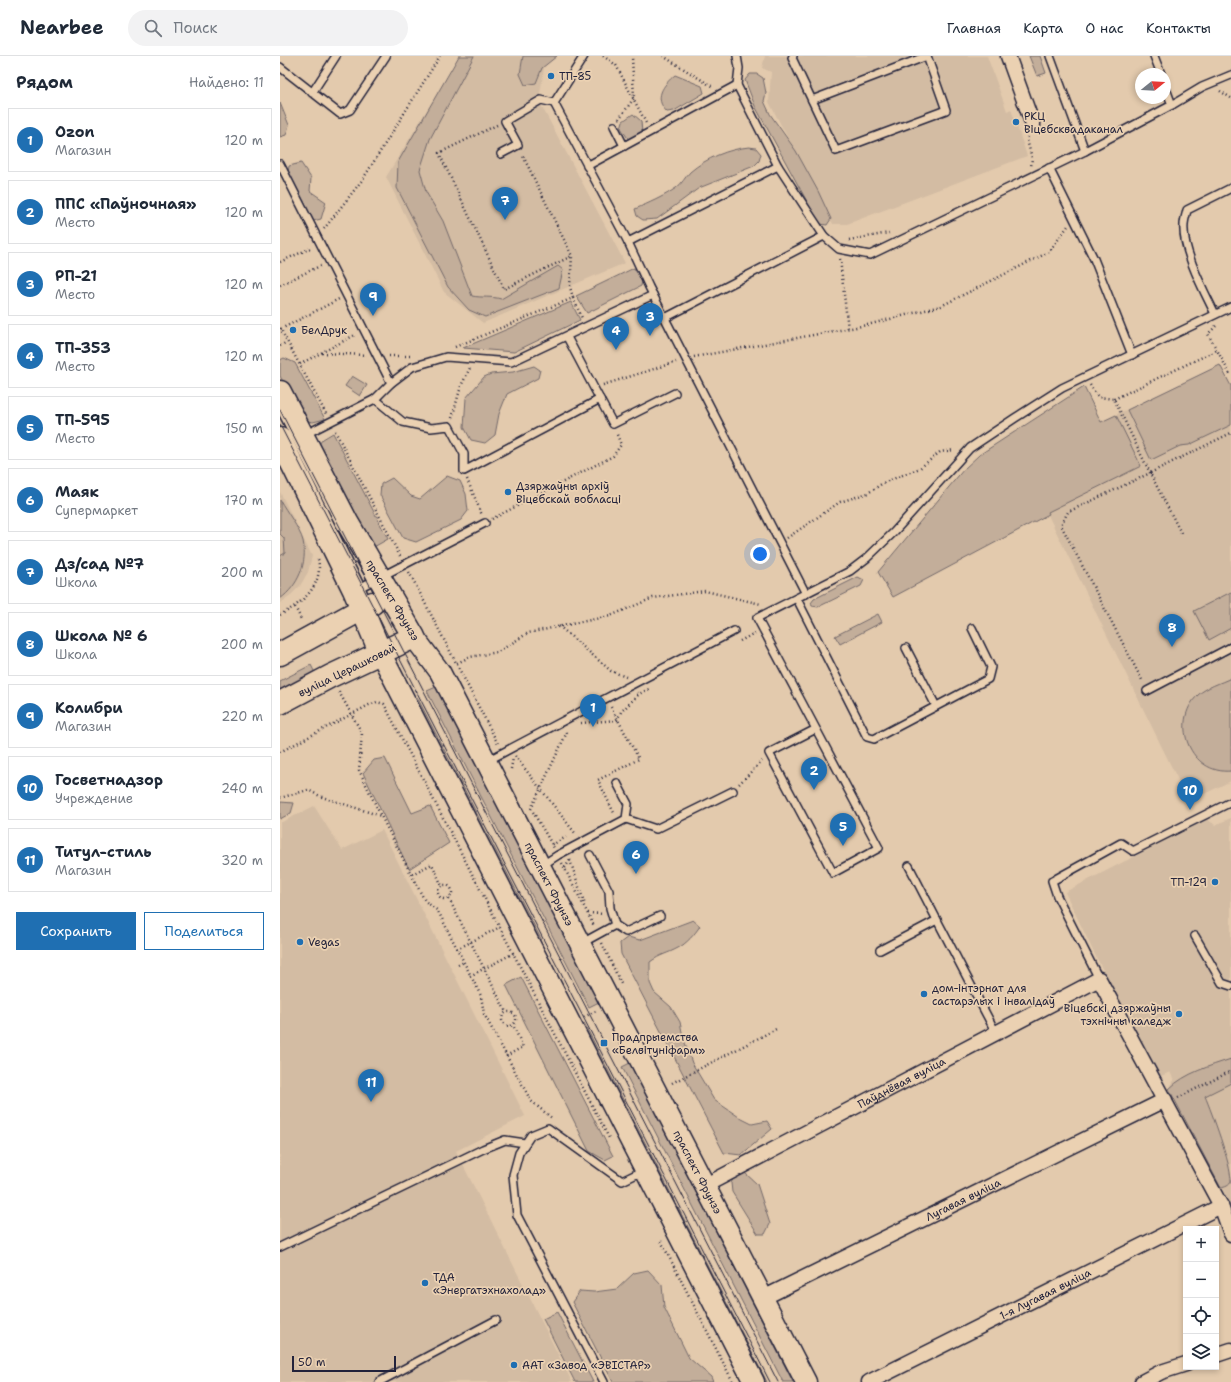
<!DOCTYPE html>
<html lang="ru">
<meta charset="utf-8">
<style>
:root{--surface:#fff;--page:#f2f2f3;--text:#1f2937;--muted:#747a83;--line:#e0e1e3;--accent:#1f6fb2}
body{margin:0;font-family:"Shantell Sans",sans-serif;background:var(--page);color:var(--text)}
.controls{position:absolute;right:12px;bottom:12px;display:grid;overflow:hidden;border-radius:0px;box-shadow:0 2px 6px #0003}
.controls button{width:36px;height:36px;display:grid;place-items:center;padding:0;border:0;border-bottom:1px solid var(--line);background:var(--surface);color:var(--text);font:20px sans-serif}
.compass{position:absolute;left:855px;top:12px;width:36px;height:36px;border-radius:50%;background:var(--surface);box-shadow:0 2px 6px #0003;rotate:72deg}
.scale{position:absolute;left:12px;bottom:10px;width:104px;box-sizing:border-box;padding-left:4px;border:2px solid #22223b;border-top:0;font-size:11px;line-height:14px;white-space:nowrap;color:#22223b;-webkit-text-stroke:3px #ebd1b2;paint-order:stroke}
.you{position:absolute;left:480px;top:498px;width:14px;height:14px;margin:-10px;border:3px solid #fff;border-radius:50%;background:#1a73e8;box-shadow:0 0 0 6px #1a73e833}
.badge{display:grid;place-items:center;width:26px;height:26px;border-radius:50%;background:var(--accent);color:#fff;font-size:13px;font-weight:700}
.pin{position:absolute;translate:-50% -33px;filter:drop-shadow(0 1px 2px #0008)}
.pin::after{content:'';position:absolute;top:21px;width:14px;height:12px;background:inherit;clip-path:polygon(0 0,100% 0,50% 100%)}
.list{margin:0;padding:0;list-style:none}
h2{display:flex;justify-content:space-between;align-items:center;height:52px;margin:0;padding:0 16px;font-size:17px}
h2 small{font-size:13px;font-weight:400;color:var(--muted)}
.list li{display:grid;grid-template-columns:26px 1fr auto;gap:12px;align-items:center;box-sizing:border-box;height:64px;margin:0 8px 8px;padding:0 8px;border:1px solid var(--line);border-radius:0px}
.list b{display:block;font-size:15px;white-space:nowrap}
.list p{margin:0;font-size:13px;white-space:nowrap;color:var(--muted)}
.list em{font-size:13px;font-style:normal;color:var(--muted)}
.actions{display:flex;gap:8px;padding:12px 16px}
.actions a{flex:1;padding:9px 0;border:1px solid var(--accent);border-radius:0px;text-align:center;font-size:14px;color:var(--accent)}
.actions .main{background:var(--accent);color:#fff}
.icon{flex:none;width:22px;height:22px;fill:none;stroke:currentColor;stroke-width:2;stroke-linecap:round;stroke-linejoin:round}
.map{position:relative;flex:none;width:951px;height:1326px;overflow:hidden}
header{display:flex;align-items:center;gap:24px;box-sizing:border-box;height:56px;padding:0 20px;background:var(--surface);border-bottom:1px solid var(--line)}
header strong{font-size:19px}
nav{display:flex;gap:22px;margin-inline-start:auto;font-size:14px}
.search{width:280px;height:36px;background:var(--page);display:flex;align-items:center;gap:10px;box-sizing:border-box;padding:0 14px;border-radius:22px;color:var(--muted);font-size:15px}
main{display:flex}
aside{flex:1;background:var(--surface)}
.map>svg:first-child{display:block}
.built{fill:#d3bca3}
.green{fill:#c3ae9a;stroke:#72686a}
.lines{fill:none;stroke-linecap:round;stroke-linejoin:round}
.service-casing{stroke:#22223b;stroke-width:10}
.minor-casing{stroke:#22223b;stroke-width:17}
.secondary-casing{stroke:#22223b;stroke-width:23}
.primary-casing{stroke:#22223b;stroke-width:25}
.path{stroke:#22223b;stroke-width:2.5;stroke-dasharray:1 3;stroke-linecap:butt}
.service{stroke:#ebd1b2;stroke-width:7}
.minor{stroke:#ebd1b2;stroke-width:14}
.secondary{stroke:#ebd1b2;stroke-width:20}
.primary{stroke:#ebd1b2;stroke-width:22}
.tram{stroke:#22223b;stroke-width:1}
.poi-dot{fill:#1f6fb2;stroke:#ebd1b2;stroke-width:1.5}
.labels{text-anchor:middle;stroke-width:3.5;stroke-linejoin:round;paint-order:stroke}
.poi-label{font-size:11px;fill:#22223b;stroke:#ebd1b2;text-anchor:start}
.street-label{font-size:11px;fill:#22223b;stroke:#ebd1b2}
</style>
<header>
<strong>Nearbee</strong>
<div class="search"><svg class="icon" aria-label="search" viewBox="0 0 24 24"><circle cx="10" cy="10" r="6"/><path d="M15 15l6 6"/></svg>Поиск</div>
<nav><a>Главная</a><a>Карта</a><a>О нас</a><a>Контакты</a></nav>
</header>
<main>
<aside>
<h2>Рядом<small>Найдено: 11</small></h2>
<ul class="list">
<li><span class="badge">1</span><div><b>Ozon</b><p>Магазин</p></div><em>120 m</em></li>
<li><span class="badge">2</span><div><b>ППС «Паўночная»</b><p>Место</p></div><em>120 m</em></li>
<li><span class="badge">3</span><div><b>РП-21</b><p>Место</p></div><em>120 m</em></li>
<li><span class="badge">4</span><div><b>ТП-353</b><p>Место</p></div><em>120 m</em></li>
<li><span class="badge">5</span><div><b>ТП-595</b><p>Место</p></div><em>150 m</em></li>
<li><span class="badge">6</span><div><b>Маяк</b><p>Супермаркет</p></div><em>170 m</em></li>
<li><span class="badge">7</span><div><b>Дз/сад №7</b><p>Школа</p></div><em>200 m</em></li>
<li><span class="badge">8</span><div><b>Школа № 6</b><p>Школа</p></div><em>200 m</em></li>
<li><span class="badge">9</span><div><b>Колибри</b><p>Магазин</p></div><em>220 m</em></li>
<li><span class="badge">10</span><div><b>Госветнадзор</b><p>Учреждение</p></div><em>240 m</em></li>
<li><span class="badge">11</span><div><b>Титул-cтиль</b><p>Магазин</p></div><em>320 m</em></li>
</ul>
<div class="actions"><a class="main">Сохранить</a><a>Поделиться</a></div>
</aside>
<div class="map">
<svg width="951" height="1326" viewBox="0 0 951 1326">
<rect width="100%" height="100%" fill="#e3caad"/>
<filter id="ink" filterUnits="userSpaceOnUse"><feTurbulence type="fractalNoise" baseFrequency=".025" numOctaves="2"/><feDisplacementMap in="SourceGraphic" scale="8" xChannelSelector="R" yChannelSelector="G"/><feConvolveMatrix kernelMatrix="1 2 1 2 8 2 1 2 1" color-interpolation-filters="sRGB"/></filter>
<g filter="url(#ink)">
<g class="built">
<polygon points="180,0 266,0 260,38 261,49 345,207 203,267 164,236 106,121"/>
<polygon points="485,0 707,0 727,55 731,53 747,100 567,168 553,168 489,46 491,16 482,12"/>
<polygon points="940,309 951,330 951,725 924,738 917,725 900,728 741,404"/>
<polygon points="0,436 32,500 28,516 20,530 8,542 0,547"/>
<polygon points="34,750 62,794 102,774 245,1060 176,1095 292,1326 0,1326 0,767"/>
<polygon points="951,762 951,1151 923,1093 889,1033 894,1024 890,1016 879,1021 816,901 785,836 927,763 935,769"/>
</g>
<g class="green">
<path d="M179 0H194L150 83 140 114 146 136 163 165 192 240C202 242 211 240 221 243L278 210 283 214 279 232 205 261 189 254 168 231 117 132 118 106Z"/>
<polygon points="243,0 277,0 262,12 256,27 245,29 240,18"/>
<polygon points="749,0 760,0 766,17 757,20"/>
<polygon points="470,18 477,18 483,22 486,37 484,45 490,58 516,95 538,135 551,163 547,169 540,168 536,162 475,50 465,24"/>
<path d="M395 19 422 30 424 37 394 55 387 56C373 42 383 29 395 19Z"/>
<polygon points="0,47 9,69 6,79 0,81"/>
<polygon points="353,58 361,65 362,77 349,84 341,72 343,65"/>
<path d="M469 91 476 92 481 98 479 105 474 110 419 132 377 163 363 164 357 160 355 153C369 147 383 141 396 132 402 128 405 121 410 116 426 102 449 93 469 91Z"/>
<polygon points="21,107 31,122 30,135 46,146 41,163 33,165 8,117 9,110"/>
<polygon points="354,212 362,225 361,230 307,257 296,240"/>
<polygon points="291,246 300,264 234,296 183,292"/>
<polygon points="4,302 15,307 45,363 33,366 23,364 0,320 0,304"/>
<polygon points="940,309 951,330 951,369 909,389 900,390 871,404 847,354"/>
<polygon points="254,310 260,314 258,322 227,338 219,358 215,379 205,387 191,384 184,371 186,342 204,321 211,318 233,316"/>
<polygon points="72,320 87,329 80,340 65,330"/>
<polygon points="804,331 821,366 836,359 861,410 768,456 769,458 613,541 598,516 684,413 699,399"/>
<polygon points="53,377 108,483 92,492 39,388 43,383"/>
<polygon points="167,420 180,425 186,438 188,455 181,464 136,486 123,482 100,439 101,428 112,422 131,440 140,443"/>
<path d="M0 444C6 455 20 473 23 485 28 507 18 530 0 543V500L5 497 4 482 0 478Z"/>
<polygon points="578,521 584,524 581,530 538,551 532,550 531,547 534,543"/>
<polygon points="951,536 951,572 929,584 914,555"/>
<polygon points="598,558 602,566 560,588 555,580"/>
<polygon points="31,609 35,617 0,635 0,625"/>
<path d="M951 622V715C911 719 889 667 918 639 926 631 941 627 951 622Z"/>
<polygon points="156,631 319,946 309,951 147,635"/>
<polygon points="137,641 261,883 255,886 131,644"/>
<polygon points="105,702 132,757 150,750 169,787 129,813 83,717 94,704"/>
<polygon points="0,746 14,747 11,757 0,763"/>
<path d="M413 864 420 870C415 878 406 888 398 892 387 898 381 898 370 906V927L374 936 391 951 400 966 403 981 412 1007 434 1044 462 1063 472 1068 487 1065 492 1073 461 1099 444 1097 341 898 340 887 348 881 360 884Z"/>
<polygon points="241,921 333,1100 325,1104 309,1095 226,929"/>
<polygon points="304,967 487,1326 480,1326 298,970"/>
<path d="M951 1003V1027L925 1040C932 1057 951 1108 951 1125 950 1130 945 1131 941 1132L889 1033C905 1017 930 1010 951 1003Z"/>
<polygon points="350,1007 513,1326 503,1326 342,1011"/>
<polygon points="465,1117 477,1128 490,1168 485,1178 478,1178 452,1136 451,1127 454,1121"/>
<polygon points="368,1214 382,1229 384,1251 409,1302 431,1321 433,1326 333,1326 292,1246 300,1235 314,1236 337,1233 354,1217"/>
<polygon points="277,1256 313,1326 295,1326 263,1263"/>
</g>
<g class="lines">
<g class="service-casing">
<g id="service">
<polyline points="304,0 274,47 348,186 369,231 526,538"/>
<polyline points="457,0 459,12 457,29 498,110 544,180 559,193 590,199 805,95 892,49 922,31 951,19"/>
<polyline points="513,0 512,2 556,95 666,54 647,0"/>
<polyline points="770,0 805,95"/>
<polyline points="874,0 881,18"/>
<polyline points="0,11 60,58 70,54 106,0"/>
<polyline points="885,30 892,49"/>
<polyline points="32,37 56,0"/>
<polyline points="532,44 647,0"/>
<polyline points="334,70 344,90"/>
<polyline points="221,98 238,89 225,65 261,44 274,47"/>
<polyline points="0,108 111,327"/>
<polyline points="307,110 457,29"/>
<polyline points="769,112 814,203 852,299"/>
<polyline points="348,186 498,110"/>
<path d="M935 258C924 235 902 194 904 169 904 164 906 159 907 154L951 132"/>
<polyline points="385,262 544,180"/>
<polyline points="287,281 333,368 395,337"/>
<polyline points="95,343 123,366 151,372 169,370 184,398 184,415 320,343"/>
<polyline points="24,379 95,343 111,327 132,311 166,301 231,306 373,239"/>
<polyline points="77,533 205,467"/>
<polyline points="517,543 587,681 594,683 708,623 711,611 692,572"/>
<polyline points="626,592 656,650"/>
<polyline points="867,635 951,591"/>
<polyline points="536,673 599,792 553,817 489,697 536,673 477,562 570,515 587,502 614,476 690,392 735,362 782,332 951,251"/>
<polyline points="207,705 454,575"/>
<polyline points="346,763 376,773 453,735"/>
<polyline points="310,799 329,835 330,852 335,869"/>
<polyline points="261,810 278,799 346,763 348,748 337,727"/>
<polyline points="629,810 657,864"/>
<polyline points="915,880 942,927 951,930"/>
<polyline points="302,887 335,869 346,876 380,860"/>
<polyline points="600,894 657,864 716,977"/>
<polyline points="819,923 777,840 772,825 841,787 853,795 951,746"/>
<polyline points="0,1191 203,1093 225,1084 245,1087"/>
<polyline points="99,1326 216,1264"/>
<polyline points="324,1326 237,1159 233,1119 239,1097 251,1079 268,1072 342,1125 365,1114"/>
</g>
</g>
<g class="minor-casing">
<g id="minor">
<polyline points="728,0 753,69"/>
<path id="s1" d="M424 1130 819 923 941 1150 951 1178"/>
<path id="s2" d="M483 1242 885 1044"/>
<polyline points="936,1299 951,1294"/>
<path id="s3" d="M589 1326 941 1150"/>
<polyline points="862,1326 881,1316 906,1308"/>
</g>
</g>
<g class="secondary-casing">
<g id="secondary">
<path id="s4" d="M134 581 160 616 526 1326"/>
<polyline points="101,598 474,1326"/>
</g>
</g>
<g class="primary-casing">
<g id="primary">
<polyline points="0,336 67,466 134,581 51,620 0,647"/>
<polyline points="0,383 74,534 101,598"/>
<polyline points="0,598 93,547"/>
</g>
</g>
<g class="path">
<polyline points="323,0 336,9 366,67"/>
<polyline points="383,0 433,31"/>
<polyline points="940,35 951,42"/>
<polyline points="339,63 354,42 352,0"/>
<polyline points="217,69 159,97 224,233 292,200"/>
<polyline points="748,81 747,84 752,102 751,111"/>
<polyline points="44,173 83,123 160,0"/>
<polyline points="569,184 609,177"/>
<polyline points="560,203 568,273"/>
<polyline points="0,206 31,192"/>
<polyline points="0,229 42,209"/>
<polyline points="293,242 302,262"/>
<polyline points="936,270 928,278 937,294"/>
<polyline points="0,272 46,358"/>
<polyline points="1,273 59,243"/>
<polyline points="0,290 7,286"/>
<polyline points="175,291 293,242 290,231 292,200 242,98"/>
<polyline points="42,297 86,299"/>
<polyline points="109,300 130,300"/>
<polyline points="414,301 587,269 661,250 769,196 788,170"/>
<polyline points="20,308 75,279"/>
<polyline points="323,329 396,306"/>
<polyline points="810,329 818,341 834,343 870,417 788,456 781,469 863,626"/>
<polyline points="834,343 937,294 951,320"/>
<polyline points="172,362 181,330 190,312"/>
<polyline points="55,375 120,500"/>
<polyline points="187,423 202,459"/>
<polyline points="212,463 333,400 341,389 336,376"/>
<polyline points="901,477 870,417 951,377"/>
<polyline points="507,482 560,446 588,437 603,427 640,412 660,396 674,394"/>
<polyline points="129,516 218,688"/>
<polyline points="15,551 22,565"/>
<path d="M0 559C21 548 44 530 38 503"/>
<polyline points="279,570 331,615 346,621"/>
<polyline points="460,585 475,577"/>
<polyline points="177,607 190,601 218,596 248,577 330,560 373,542 425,535 481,548"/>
<polyline points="59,636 82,677 79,714 101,760"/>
<polyline points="357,639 369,633"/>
<polyline points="331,651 359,703 318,724 334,757"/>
<polyline points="301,667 337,664 341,656 359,638 357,636"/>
<polyline points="0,696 89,649 97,646 104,648 330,1084"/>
<polyline points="235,700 295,777"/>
<polyline points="231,713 233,702"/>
<polyline points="459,728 482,705"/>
<polyline points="0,742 28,734 42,741 101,760 145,845 158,855 201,940 204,958 251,1045 273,1063"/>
<polyline points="251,753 288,674"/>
<polyline points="253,756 274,792"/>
<polyline points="272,789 286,781"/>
<polyline points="290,804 305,849"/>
<polyline points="282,807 314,870"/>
<polyline points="285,812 290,804"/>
<polyline points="132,818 152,808 162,830"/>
<circle cx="165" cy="836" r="7"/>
<polyline points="169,843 226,956"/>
<polyline points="308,857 323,858"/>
<polyline points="322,887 342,930"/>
<polyline points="177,893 220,871"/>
<polyline points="178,909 184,906"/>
<polyline points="190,920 234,897"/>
<circle cx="229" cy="963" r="7"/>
<polyline points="304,961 316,955"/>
<polyline points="226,1000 243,991 233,969"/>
<polyline points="392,1027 496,973"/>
<polyline points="898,1042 951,1015"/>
<polyline points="381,1185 453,1326"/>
</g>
<use href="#service" class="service"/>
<use href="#minor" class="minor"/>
<use href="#secondary" class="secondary"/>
<use href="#primary" class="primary"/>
<g class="tram">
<polyline points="0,354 498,1326"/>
<polyline points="0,369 490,1326"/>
</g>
</g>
</g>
<g class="poi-dot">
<circle cx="271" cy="20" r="4"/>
<circle cx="736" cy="66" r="4"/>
<circle cx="13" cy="274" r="4"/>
<circle cx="228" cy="436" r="4"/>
<circle cx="935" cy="826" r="4"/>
<circle cx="20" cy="886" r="4"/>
<circle cx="644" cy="938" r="4"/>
<circle cx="899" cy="958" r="4"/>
<rect x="320" y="983" width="8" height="8" rx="2"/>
<circle cx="145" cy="1227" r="4"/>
<circle cx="234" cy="1309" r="4"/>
</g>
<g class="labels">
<g class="poi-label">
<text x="279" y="24">ТП-85</text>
<text x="744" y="64">РКЦ<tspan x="744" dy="13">Віцебсквадаканал</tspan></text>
<text x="21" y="278">БелДрук</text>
<text x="236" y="434">Дзяржаўны архіў<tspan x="236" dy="13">Віцебскай вобласці</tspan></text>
<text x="927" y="830" text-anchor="end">ТП-129</text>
<text x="28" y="890">Vegas</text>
<text x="652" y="936">дом-інтэрнат для<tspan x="652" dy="13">састарэлых і інвалідаў</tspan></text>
<text x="891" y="956" text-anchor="end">Віцебскі дзяржаўны<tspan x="891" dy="13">тэхнічны каледж</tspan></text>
<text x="332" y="985">Прадпрыемства<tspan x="332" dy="13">«Белвітуніфарм»</tspan></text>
<text x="153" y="1225">ТДА<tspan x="153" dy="13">«Энергатэхнахолад»</tspan></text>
<text x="242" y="1313">ААТ «Завод «ЭВІСТАР»</text>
</g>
<g class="street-label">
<text transform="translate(113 544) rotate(59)" y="4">праспект Фрунзэ</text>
<text transform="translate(67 614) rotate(-26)" y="4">вуліца Церашковай</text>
<text dy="4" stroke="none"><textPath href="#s4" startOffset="282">праспект Фрунзэ</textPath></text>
<text dy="4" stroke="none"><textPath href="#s1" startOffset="223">Паўднёвая вуліца</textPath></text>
<text dy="4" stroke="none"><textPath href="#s4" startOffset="606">праспект Фрунзэ</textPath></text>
<text dy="4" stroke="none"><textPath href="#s2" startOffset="223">Лугавая вуліца</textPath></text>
<text dy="4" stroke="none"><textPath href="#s3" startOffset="197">1-я Лугавая вуліца</textPath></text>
</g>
</g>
</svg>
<div class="controls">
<button>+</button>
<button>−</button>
<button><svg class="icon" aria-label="locate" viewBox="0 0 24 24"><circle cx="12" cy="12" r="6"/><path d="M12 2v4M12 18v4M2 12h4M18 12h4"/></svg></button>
<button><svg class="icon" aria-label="layers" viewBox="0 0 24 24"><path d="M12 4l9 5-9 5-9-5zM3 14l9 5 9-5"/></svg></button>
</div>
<svg class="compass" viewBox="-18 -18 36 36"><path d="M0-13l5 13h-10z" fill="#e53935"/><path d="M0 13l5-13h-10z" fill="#747a83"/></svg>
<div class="scale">50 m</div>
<div class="you"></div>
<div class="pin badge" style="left:313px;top:671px">1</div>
<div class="pin badge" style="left:534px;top:734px">2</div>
<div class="pin badge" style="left:370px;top:280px">3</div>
<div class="pin badge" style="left:336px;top:294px">4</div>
<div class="pin badge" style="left:563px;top:790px">5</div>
<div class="pin badge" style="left:356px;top:818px">6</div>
<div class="pin badge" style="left:225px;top:164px">7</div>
<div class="pin badge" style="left:892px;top:591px">8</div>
<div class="pin badge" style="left:93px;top:260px">9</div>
<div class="pin badge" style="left:910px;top:754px">10</div>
<div class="pin badge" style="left:91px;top:1046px">11</div>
</div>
</main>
